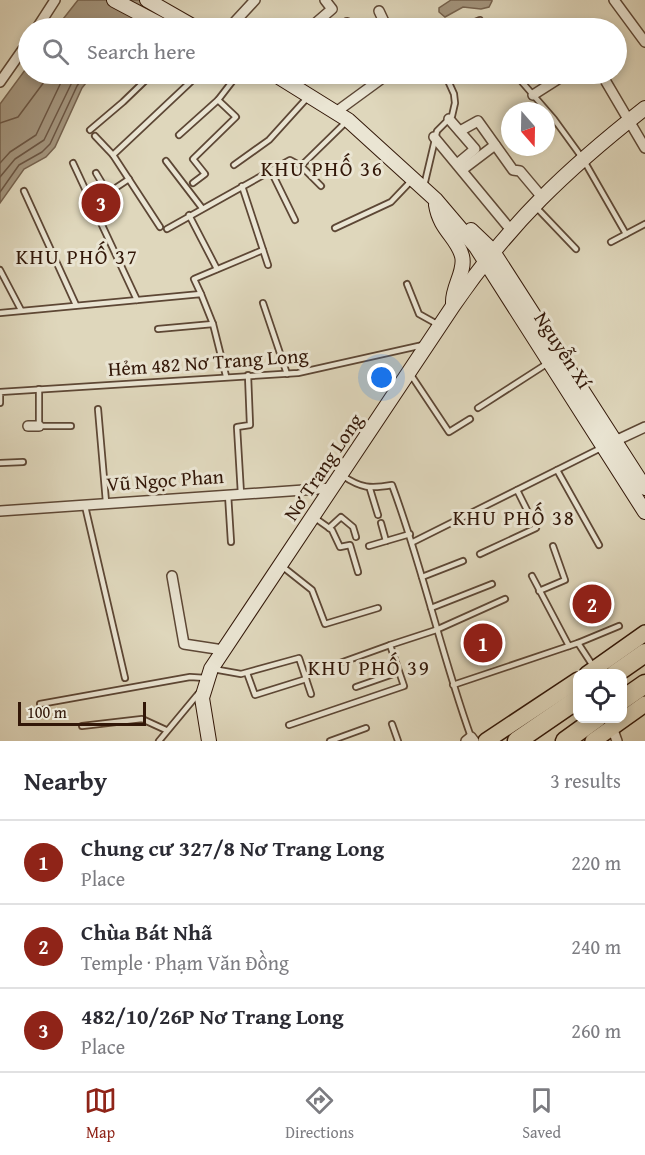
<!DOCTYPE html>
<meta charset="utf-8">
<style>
:root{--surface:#fff;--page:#f2f2f3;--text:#2b2b33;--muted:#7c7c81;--line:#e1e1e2;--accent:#8f2418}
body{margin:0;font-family:"Gentium Book Plus",serif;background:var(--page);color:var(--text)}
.controls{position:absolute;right:18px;bottom:18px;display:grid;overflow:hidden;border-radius:12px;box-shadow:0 3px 9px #0003}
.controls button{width:54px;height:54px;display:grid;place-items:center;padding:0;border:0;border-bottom:2px solid var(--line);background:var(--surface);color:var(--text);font:30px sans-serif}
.compass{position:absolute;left:501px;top:102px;width:54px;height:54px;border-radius:50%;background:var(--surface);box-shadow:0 3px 9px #0003;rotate:160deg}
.scale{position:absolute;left:18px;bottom:15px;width:128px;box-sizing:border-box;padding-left:6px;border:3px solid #321708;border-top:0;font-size:16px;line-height:21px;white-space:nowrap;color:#321708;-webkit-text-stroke:4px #eae5d3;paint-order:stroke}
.you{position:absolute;left:382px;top:378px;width:21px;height:21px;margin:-15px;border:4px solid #fff;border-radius:50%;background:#1a73e8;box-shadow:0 0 0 9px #1a73e833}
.badge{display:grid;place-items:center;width:39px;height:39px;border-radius:50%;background:var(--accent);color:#fff;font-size:20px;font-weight:700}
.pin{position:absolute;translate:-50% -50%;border:3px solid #fff;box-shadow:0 2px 6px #0006}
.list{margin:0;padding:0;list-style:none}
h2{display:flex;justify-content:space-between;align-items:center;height:78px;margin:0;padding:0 24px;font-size:26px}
h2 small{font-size:20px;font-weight:400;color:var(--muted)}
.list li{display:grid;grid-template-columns:39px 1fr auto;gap:18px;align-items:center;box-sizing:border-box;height:84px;padding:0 24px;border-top:2px solid var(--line)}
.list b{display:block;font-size:22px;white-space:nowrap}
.list p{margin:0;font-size:20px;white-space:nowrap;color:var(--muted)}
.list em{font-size:20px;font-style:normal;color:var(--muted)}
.icon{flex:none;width:33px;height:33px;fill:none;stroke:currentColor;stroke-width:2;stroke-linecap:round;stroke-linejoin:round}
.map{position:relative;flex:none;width:645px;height:741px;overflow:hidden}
.search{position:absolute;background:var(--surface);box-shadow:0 3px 9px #0003;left:18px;right:18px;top:18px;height:66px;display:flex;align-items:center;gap:15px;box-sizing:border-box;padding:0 21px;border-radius:33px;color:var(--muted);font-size:22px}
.sheet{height:330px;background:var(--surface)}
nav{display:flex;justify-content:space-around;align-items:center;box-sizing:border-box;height:84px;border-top:2px solid var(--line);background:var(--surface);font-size:16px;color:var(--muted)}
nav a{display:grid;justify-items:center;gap:3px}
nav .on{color:var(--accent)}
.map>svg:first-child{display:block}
.water{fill:#a4967f;stroke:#76634f;stroke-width:1.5}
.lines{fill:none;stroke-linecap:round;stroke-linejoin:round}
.shore{stroke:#6b5644;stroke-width:1.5}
.lane-casing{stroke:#5d4735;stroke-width:8}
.street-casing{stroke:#5d4735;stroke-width:12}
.secondary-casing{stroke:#321708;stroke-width:16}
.primary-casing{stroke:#321708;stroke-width:18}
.highway-casing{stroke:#321708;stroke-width:21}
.lane{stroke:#eae5d3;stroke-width:4.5}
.street{stroke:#eae5d3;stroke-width:9}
.secondary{stroke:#eae5d3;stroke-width:14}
.primary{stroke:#dfd7bc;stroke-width:15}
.highway{stroke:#dfd7bc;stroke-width:18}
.labels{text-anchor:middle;stroke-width:6;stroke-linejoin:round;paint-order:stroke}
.street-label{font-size:20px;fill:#321708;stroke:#eae5d3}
.neighbourhood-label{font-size:21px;letter-spacing:1.5px;fill:#321708;stroke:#eae5d3}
</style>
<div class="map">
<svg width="645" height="741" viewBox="0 0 645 741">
<rect width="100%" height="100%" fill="#dfd7bc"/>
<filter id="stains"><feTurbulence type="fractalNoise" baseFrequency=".00333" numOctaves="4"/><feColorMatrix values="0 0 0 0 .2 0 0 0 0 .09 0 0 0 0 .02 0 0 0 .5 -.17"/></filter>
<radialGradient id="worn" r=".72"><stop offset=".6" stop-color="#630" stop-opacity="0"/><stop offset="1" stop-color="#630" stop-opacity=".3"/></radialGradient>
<g class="water">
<polygon points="78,0 155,0 141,10 126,28 56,28"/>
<polygon points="451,0 492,0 492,1 489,7 481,9 463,7 445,17 439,12 439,8"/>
<polygon points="28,66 28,74 93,74 82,88 55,147 46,157 24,169 0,203 0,104"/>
</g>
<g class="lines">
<g class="shore">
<polyline points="0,123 18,117 50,74"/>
<polyline points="0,163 10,152 36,135 65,74"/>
<polyline points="0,177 15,159 44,140 76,74"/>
<polyline points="0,192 19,165 42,152 50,144 77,86 85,74"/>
</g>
<g class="lane-casing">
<g id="lane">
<polyline points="140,25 145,28"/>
<polyline points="460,28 480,20 484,28"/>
<polyline points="515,74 554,119 583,159 626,234"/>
<polyline points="90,130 123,102 152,74"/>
<polyline points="179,135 218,100 238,74"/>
<polyline points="95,136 113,155"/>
<polyline points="166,161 202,208"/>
<polyline points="73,163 137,300"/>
<polyline points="234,165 269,140 307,98"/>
<polyline points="301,166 321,186"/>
<polyline points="271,171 295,220"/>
<polyline points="96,173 108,193 129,179"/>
<polyline points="193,183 205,174 193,159 236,117 218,100"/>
<polyline points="242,186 268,265"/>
<polyline points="424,186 437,131 452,116 455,103 454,94 445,74"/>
<polyline points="24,191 76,305"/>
<polyline points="535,206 576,249"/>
<polyline points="189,215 217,269"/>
<polyline points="160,227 113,155 199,74"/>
<polyline points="335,228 391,202 411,181"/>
<polyline points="167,229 290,160 301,166 346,122"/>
<polyline points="611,242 645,224"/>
<polyline points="0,270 21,310"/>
<polyline points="407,284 419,314 437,324"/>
<polyline points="201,294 194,279 263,250"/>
<polyline points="263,303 287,374"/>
<polyline points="0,313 201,294 213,324 226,376"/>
<polyline points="158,329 213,324"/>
<polyline points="411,375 449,432 470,419"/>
<polyline points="39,389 39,426 71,426"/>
<polyline points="0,403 0,392 298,373 423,345"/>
<polyline points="478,408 548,363"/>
<polyline points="98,409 106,502"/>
<polyline points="0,463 23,462"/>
<polyline points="557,470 599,545"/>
<path d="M343 476C361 488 370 489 392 485 423 568 441 654 471 737"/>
<polyline points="370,489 378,515"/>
<polyline points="228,494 231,542"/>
<polyline points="241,494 237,427 250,425 248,375"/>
<polyline points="85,506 125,678"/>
<polyline points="315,518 332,530 340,547 350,545 358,572"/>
<polyline points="381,523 386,541"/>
<polyline points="329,528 341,517 353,527 356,537"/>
<polyline points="413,542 601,448"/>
<polyline points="369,546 410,534"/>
<polyline points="480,554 536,528 517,490"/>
<polyline points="283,567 312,590 325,624 378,608"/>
<polyline points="532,576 569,646"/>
<polyline points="422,577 463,561"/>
<polyline points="539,591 565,580 553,546"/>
<polyline points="431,608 492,584"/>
<polyline points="578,643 593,666"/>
<polyline points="340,663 390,645"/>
<polyline points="213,669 241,674 299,658 311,694"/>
<polyline points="247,673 255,695 306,679"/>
<polyline points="453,685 578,643 619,626"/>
<polyline points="356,687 399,672"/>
<polyline points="40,704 190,677 206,678"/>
<polyline points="392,724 398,741"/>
<polyline points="289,725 404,686 390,645 436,630 505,599"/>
<polyline points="82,726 142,719 166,730"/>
<polyline points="159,741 198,694"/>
<polyline points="330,741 366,728"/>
</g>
</g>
<g class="street-casing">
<g id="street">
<polyline points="614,0 645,42"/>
<polyline points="379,11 387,28"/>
<polyline points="347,23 351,28"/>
<polyline points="37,28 55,0"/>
<polyline points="229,28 255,0"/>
<polyline points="310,28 332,9 325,0"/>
<polyline points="605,80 645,148"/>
<polyline points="0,82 28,42"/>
<polyline points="533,95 566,74"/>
<polyline points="336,112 388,74"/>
<polyline points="449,119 475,149 457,164"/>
<polyline points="460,131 478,121 513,170 520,171 541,196"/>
<polyline points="434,137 510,229"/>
<polyline points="462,170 495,145"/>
<polyline points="28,426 39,426"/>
<polyline points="615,441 645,427"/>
<polyline points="0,511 332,488"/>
<polyline points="172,576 184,644 223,650"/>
<polyline points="612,727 617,741"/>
<polyline points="466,741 471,737 474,741"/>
</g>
</g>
<g class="secondary-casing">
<g id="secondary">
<polyline points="114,0 167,28"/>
<polyline points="147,0 196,28"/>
<polyline points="274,74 348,120 436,200 476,247 645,512"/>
<path d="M436 205C440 230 457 237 462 256 466 271 452 287 453 303"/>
<polyline points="471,230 492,250 645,488"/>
<path d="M209 741 202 698 211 669 453 306C510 223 566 170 645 108"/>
</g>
</g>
<g class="primary-casing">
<g id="primary">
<polyline points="587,674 645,633"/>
<polyline points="486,741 578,680"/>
<polyline points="593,741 645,704"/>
</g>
</g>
<g class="highway-casing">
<g id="highway">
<polyline points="615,674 645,653"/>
<polyline points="622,700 645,684"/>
<polyline points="517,741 578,699"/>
<polyline points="565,741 597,718"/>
</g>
</g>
<use href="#lane" class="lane"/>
<use href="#street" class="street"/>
<use href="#secondary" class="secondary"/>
<use href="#primary" class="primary"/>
<use href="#highway" class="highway"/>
</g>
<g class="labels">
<g class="street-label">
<text transform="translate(563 350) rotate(57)" y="7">Nguyễn Xí</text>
<text transform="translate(208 362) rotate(-4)" y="7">Hẻm 482 Nơ Trang Long</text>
<text transform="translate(323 467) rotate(-56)" y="7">Nơ Trang Long</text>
<text transform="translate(165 480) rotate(-4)" y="7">Vũ Ngọc Phan</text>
</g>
<g class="neighbourhood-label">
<text x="322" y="176">KHU PHỐ 36</text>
<text x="77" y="264">KHU PHỐ 37</text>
<text x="514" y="525">KHU PHỐ 38</text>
<text x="369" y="675">KHU PHỐ 39</text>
</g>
</g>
<rect width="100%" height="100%" filter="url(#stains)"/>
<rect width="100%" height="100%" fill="url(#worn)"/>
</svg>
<div class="controls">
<button><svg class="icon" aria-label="locate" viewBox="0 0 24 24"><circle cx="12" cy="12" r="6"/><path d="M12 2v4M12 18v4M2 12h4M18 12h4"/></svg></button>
</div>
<svg class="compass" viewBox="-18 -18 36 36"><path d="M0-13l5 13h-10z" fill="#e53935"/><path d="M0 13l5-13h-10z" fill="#7c7c81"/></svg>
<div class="scale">100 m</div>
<div class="you"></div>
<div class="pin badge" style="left:483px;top:643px">1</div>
<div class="pin badge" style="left:592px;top:604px">2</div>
<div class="pin badge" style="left:101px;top:203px">3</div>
<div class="search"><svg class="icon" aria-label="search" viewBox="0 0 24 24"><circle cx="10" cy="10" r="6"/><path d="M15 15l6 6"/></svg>Search here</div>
</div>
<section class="sheet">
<h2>Nearby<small>3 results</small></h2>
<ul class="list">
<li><span class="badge">1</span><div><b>Chung cư 327/8 Nơ Trang Long</b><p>Place</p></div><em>220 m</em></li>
<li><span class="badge">2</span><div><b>Chùa Bát Nhã</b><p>Temple · Phạm Văn Đồng</p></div><em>240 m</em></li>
<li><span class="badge">3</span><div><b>482/10/26P Nơ Trang Long</b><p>Place</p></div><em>260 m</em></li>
</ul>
</section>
<nav>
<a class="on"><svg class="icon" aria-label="map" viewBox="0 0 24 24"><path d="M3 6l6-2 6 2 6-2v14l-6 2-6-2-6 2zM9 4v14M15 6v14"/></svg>Map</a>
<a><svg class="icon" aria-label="directions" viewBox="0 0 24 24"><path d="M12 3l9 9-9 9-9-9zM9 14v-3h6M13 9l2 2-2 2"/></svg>Directions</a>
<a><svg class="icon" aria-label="saved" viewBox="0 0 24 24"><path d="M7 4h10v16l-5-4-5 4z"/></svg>Saved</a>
</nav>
